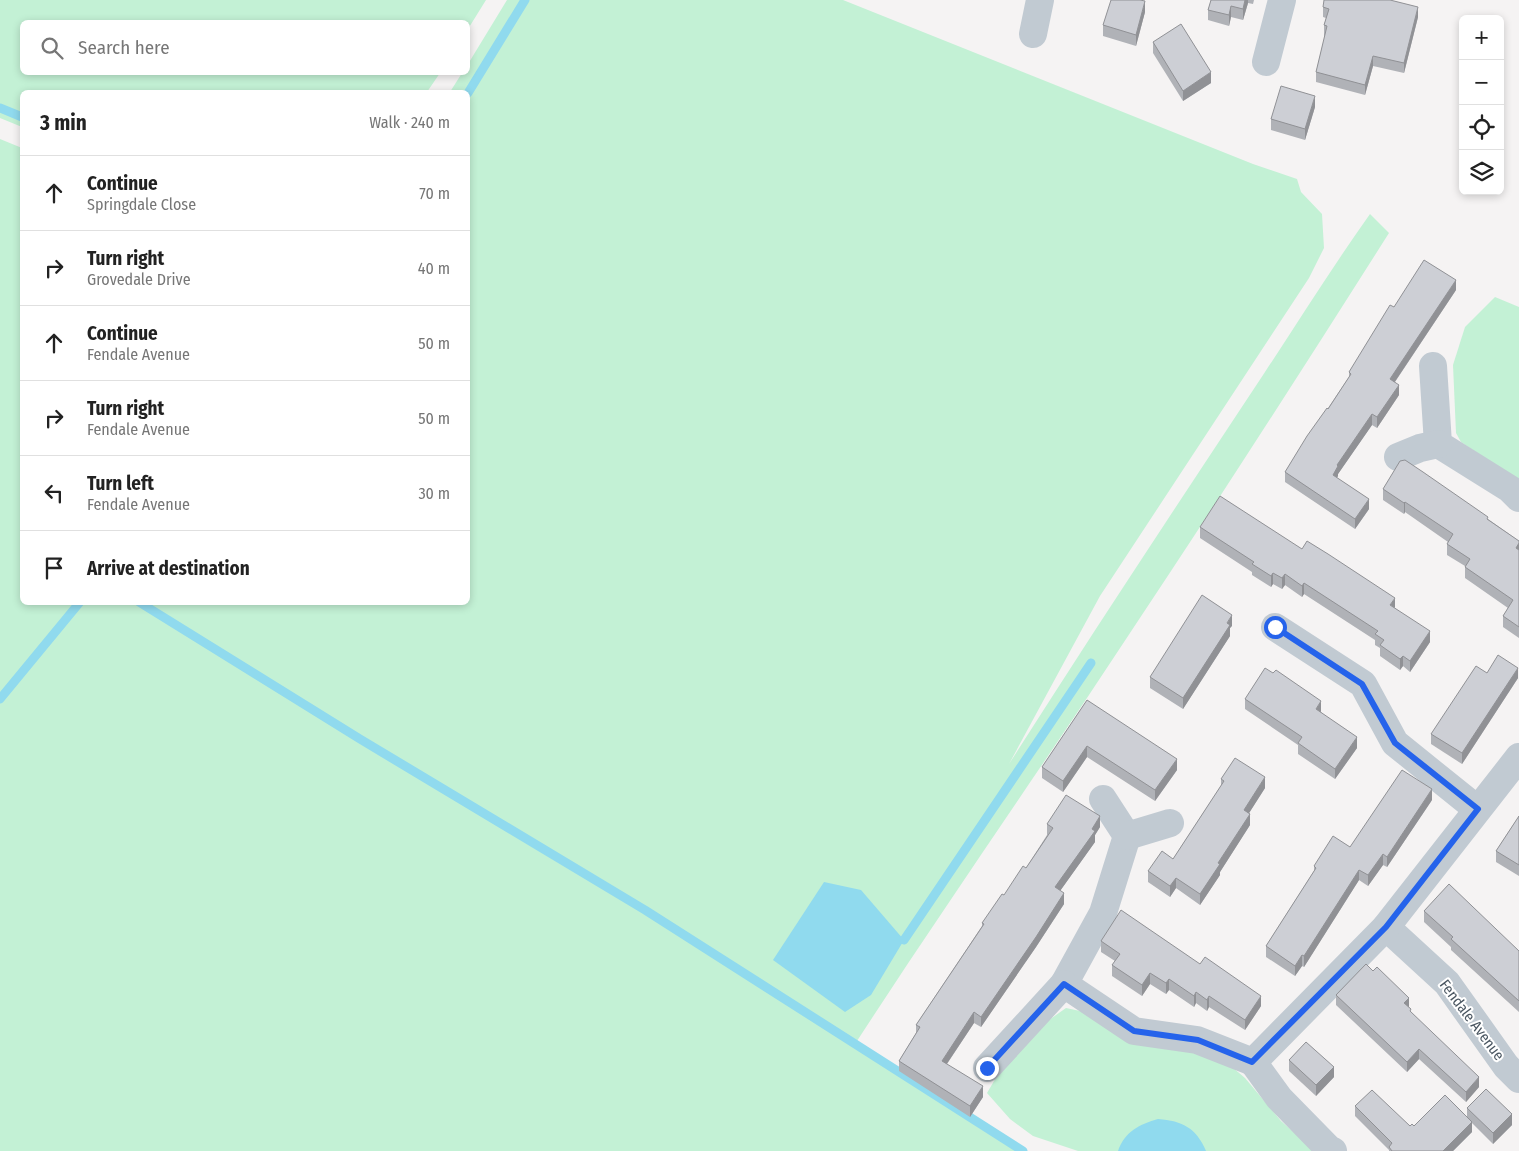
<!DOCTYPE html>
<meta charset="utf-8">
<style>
:root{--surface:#fff;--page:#f2f2f2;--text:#222;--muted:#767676;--line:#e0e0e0}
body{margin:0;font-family:"Fira Sans Condensed",sans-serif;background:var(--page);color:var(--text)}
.controls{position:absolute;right:15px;top:15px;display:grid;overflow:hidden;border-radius:8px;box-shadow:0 2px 8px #0003}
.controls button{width:45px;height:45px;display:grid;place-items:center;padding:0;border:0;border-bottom:1px solid var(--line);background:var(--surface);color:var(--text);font:25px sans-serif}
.stop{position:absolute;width:15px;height:15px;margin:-11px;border:4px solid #2563eb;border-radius:50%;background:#fff}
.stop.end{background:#2563eb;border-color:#fff;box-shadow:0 1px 5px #0008}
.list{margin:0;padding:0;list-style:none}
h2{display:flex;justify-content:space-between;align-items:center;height:65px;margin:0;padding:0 20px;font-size:21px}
h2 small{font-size:16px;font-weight:400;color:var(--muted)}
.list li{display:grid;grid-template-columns:32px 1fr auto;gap:15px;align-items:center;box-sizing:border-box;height:75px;padding:0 20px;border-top:1px solid var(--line)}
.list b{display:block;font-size:19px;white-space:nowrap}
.list p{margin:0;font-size:16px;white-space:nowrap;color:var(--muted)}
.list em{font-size:16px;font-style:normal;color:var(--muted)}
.icon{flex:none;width:28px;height:28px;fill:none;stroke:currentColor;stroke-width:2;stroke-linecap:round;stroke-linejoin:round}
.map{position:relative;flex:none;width:1519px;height:1151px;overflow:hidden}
.search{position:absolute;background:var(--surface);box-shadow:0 2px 8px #0003;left:20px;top:20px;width:450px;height:55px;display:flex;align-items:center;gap:12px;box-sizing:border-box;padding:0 18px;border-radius:8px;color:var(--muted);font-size:19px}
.panel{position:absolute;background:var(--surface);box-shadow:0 2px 8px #0003;left:20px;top:90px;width:450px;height:515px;border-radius:8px}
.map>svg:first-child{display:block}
.green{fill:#c3f1d5}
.water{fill:#90daee}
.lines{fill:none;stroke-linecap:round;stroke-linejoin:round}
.stream{stroke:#90daee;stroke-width:9}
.street{stroke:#c1cad2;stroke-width:28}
.wall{fill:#b0b2b7}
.shaded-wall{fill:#909195}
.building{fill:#cdcfd5;stroke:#909195}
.route{stroke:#2563eb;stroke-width:6}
.labels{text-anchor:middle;stroke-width:4;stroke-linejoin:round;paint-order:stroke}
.street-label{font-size:15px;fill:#4a5661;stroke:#fff}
</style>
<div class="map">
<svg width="1519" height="1151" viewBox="0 0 1519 1151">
<rect width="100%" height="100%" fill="#f5f3f3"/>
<g class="green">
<polygon points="0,0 486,0 468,29 468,22 22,22 22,72 440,73 427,92 22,92 22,127 0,118"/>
<path d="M507 0H843L1253 164 1297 179 1301 192 1322 214 1324 248 1309 278 1100 596 1009 764C1093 632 1179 502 1265 372 1300 319 1333 266 1370 214L1389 233C1304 367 1218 501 1130 633 1040 770 946 904 857 1041L872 1054 981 1129 1019 1151H0V139L22 148V602H468V92H450L462 73 468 72V64Z"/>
<polygon points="1495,297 1519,307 1519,481 1461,442 1456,433 1453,365 1465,327"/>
<polygon points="1066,1008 1080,1011 1178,1048 1225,1061 1245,1078 1281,1121 1315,1151 1078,1151 1033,1136 1010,1119 987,1093 1004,1064 1032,1032"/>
</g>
<g class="water">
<polygon points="824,882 861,890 904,940 871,995 845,1012 773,960"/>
<path d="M1158 1119C1183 1121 1196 1128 1206 1151H1118C1124 1132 1140 1124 1158 1119Z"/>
</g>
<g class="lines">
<g class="stream">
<polyline points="468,93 525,0"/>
<polyline points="0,108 22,117"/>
<polyline points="139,602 360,739 645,910 1023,1151"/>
<polyline points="0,699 80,602"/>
<polyline points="904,940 1091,663"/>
</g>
<g class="street">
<polyline points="1033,34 1040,0"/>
<polyline points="1266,62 1282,0"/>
<polyline points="1433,366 1438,444 1510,489 1519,498"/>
<polyline points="1398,457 1420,448 1438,444"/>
<polyline points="1275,627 1363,684 1395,743 1477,809"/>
<polyline points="1103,799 1127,836 1103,913 1064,984 1134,1031 1197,1040 1253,1062 1386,927 1447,983 1506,1066 1519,1079"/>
<polyline points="1127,836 1170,823"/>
<polyline points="1386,927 1519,757"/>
<polyline points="1253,1062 1279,1098 1329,1149 1333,1151"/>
<polyline points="987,1068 1064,984"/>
</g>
</g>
<g class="wall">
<polygon points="1211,0 1254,0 1253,4 1248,3 1243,20 1231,17 1229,26 1208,20 1208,10"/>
<polygon points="1323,7 1418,17 1404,73 1373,66 1365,95 1316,82 1316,72 1325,36 1324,36 1324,25 1326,18 1323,17"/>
<polygon points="1145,12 1136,46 1103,36 1103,25"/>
<polygon points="1153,42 1211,83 1183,101 1153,53"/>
<polygon points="1315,107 1305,140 1271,130 1271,119"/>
<polygon points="1456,290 1395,382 1399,395 1377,428 1372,425 1338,474 1337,478 1369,509 1355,529 1285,482 1285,472 1349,377 1349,372 1394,307"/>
<polygon points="1383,489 1488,519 1519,541 1519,638 1503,627 1503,616 1508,608 1465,578 1465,566 1447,555 1447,544 1448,542 1405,512 1404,514 1383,500"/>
<polygon points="1200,527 1302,549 1395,608 1430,642 1410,672 1403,666 1400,670 1380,656 1380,648 1375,645 1375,640 1304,594 1302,597 1285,585 1282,589 1273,584 1271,587 1252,575 1252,572 1200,538"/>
<polygon points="1232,626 1230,628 1230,636 1183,709 1150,688 1150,677"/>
<polygon points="1487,673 1518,678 1462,764 1431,744 1431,734"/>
<polygon points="1245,699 1321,711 1321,712 1357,748 1335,779 1298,754 1298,745 1245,709"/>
<polygon points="1087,700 1177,770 1155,801 1087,757 1063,792 1042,778 1042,767"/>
<polygon points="1221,779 1265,788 1249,813 1250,825 1220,872 1220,875 1200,905 1176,888 1170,897 1148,882 1148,871 1173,859 1221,786"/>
<polygon points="1432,800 1387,867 1383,865 1368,886 1359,880 1304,967 1302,966 1295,976 1266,957 1266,946 1314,871 1314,866 1350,847"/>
<polygon points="1519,816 1519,876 1496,862 1496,851"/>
<polygon points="1047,824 1100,827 1095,835 1095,842 1060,891 1064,904 1036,947 981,1027 974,1023 947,1064 983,1097 970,1117 899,1071 899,1061 916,1033 916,1025 982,926 982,923 1026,868 1047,835"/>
<polygon points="1424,911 1519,951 1519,1012 1451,950 1451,947 1424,922"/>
<polygon points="1101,941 1261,1006 1245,1030 1209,1007 1207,1011 1196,1003 1194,1007 1169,990 1166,994 1150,984 1142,996 1112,976 1112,965 1115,961 1101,952"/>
<polygon points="1336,995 1409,1007 1411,1012 1479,1087 1466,1102 1419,1059 1407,1072 1336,1005"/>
<polygon points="1289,1060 1334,1077 1316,1096 1289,1071"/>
<polygon points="1355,1106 1410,1126 1414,1126 1467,1117 1467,1108 1512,1125 1493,1144 1472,1123 1472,1132 1453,1151 1389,1151 1389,1150 1355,1116"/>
</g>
<g class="shaded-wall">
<polygon points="1245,0 1248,0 1248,3 1243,20 1243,9"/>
<polygon points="1145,1 1145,12 1136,46 1136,35"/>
<polygon points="1231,6 1231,17 1229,26 1229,15"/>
<polygon points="1418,7 1418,17 1404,73 1404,63"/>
<polygon points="1373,56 1373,66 1365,95 1365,85"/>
<polygon points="1211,72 1211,83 1183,101 1183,91"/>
<polygon points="1315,96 1315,107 1305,140 1305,129"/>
<polygon points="1456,280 1456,290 1390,389 1390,379"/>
<polygon points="1399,385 1399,395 1377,428 1377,417"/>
<polygon points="1372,414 1372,425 1338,474 1338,476 1333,485 1333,475 1337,465"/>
<polygon points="1369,499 1369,509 1355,529 1355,519"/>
<polygon points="1405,502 1405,512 1404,514 1404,503"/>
<polygon points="1519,543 1519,554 1516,548"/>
<polygon points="1273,573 1273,584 1271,587 1271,576"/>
<polygon points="1285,574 1285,585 1282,589 1282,578"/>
<polygon points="1304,583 1304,594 1302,597 1302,586"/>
<polygon points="1395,598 1395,608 1390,605"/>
<polygon points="1232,615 1232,626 1230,628 1230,636 1183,709 1183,698"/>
<polygon points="1430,631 1430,642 1410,672 1410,661"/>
<polygon points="1403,656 1403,666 1400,670 1400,659"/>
<polygon points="1518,668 1518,678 1462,764 1462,753"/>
<polygon points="1321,701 1321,711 1316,720 1316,709"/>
<polygon points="1357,737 1357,748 1335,779 1335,769"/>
<polygon points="1087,746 1087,757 1063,792 1063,781"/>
<polygon points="1177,759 1177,770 1155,801 1155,790"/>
<polygon points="1265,777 1265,788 1244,821 1244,810"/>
<polygon points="1432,789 1432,800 1387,867 1387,857"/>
<polygon points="1250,814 1250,825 1220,872 1220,875 1200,905 1200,894 1218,863"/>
<polygon points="1100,816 1100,827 1095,835 1095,842 1055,898 1055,887"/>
<polygon points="1383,854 1383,865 1368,886 1368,875"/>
<polygon points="1359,870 1359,880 1304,967 1304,956"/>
<polygon points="1176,878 1176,888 1170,897 1170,886"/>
<polygon points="1064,893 1064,904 1036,947 981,1027 981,1017"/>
<polygon points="1302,955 1302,966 1295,976 1295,966"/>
<polygon points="1150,973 1150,984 1142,996 1142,985"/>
<polygon points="1169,979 1169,990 1166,994 1166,983"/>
<polygon points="1196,992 1196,1003 1194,1007 1194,996"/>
<polygon points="1209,996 1209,1007 1207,1011 1207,1000"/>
<polygon points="1261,996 1261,1006 1245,1030 1245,1020"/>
<polygon points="1409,998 1409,1008 1404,1003"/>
<polygon points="974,1012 974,1023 942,1071 942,1061"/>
<polygon points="1419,1049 1419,1059 1407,1072 1407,1062"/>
<polygon points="1334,1067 1334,1077 1316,1096 1316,1085"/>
<polygon points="1479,1077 1479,1087 1466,1102 1466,1092"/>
<polygon points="983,1086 983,1097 970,1117 970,1106"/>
<polygon points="1512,1114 1512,1125 1493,1144 1493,1133"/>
<polygon points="1472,1122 1472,1132 1453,1151 1443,1151"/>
</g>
<g class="building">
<polygon points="1111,0 1140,0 1145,1 1136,35 1103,25"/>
<polygon points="1211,0 1245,0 1243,9 1231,6 1229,15 1208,10"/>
<polygon points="1324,0 1390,0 1418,7 1404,63 1373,56 1365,85 1316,72 1327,26 1324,25 1329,9 1323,7"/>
<polygon points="1181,24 1211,72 1183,91 1153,42"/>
<polygon points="1281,86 1315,96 1305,129 1271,119"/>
<polygon points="1424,260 1456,280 1390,379 1399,385 1377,417 1372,414 1337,465 1338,466 1333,475 1369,499 1355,519 1285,472 1307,436 1327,408 1328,409 1351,374 1349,372 1390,305 1394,307"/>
<polygon points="1405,460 1423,472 1488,517 1487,519 1519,541 1519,543 1516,548 1519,550 1519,627 1503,616 1513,600 1465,567 1470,559 1447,544 1453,534 1405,502 1404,503 1383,489 1400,461"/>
<polygon points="1220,496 1302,549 1307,541 1328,554 1395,598 1390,605 1430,631 1410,661 1403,656 1400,659 1380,645 1384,640 1375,634 1378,631 1304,583 1302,586 1285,574 1282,578 1273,573 1271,576 1252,564 1254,562 1200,527"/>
<polygon points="1202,595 1232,615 1227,623 1230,625 1183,698 1150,677"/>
<polygon points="1498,655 1518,668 1462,753 1431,734 1476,666 1487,673"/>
<polygon points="1265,668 1273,673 1276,670 1321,701 1316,709 1357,737 1335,769 1298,743 1302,737 1245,699"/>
<polygon points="1087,700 1177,759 1155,790 1087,746 1063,781 1042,767"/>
<polygon points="1235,758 1265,777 1244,810 1250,814 1218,863 1220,864 1200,894 1176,878 1170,886 1148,871 1162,851 1173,859 1224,781 1221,779"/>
<polygon points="1402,770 1432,789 1387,857 1383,854 1368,875 1359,870 1304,956 1302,955 1295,966 1266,946 1316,868 1314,866 1333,836 1350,847"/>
<polygon points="1066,795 1100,816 1092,829 1095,831 1055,887 1064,893 1036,937 981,1017 974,1012 942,1061 983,1086 970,1106 899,1061 920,1027 916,1025 984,924 982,923 1002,894 1004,895 1023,866 1026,868 1053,828 1047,824"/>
<polygon points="1519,816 1519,865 1496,851"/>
<polygon points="1449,884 1519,951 1519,1001 1451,939 1453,937 1424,911"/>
<polygon points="1121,910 1200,964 1205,957 1261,996 1245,1020 1209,996 1207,1000 1196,992 1194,996 1169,979 1166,983 1150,973 1142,985 1112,965 1120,954 1101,941"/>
<polygon points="1366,964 1373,971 1377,967 1409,998 1404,1003 1411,1009 1410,1011 1479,1077 1466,1092 1419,1049 1407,1062 1336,995"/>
<polygon points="1306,1042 1334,1067 1316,1085 1289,1060"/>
<polygon points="1486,1089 1512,1114 1493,1133 1467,1108"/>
<polygon points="1372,1090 1410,1126 1412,1124 1414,1126 1445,1095 1472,1122 1443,1151 1392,1151 1389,1147 1392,1143 1355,1106"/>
</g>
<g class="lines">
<polyline class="route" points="987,1068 1064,984 1134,1031 1198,1040 1252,1062 1386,927 1478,809 1395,743 1362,684 1275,627"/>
</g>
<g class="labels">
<g class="street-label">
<text transform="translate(1472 1020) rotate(53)" y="5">Fendale Avenue</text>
</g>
</g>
</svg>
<div class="controls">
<button>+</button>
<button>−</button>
<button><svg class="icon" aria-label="locate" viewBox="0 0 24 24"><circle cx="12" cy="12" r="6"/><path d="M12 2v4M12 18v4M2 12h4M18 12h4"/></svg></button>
<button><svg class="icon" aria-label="layers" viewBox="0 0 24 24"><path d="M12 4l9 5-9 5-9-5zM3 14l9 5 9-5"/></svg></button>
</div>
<div class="stop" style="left:1275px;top:627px"></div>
<div class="stop end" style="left:987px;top:1068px"></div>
<div class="search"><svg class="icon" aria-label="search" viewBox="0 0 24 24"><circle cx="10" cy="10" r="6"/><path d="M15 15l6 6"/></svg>Search here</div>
<section class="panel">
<h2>3 min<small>Walk · 240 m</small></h2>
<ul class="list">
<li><svg class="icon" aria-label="ahead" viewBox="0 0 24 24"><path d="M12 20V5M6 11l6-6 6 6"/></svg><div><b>Continue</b><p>Springdale Close</p></div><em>70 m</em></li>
<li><svg class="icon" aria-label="right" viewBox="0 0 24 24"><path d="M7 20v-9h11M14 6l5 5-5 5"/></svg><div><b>Turn right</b><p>Grovedale Drive</p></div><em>40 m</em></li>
<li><svg class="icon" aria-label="ahead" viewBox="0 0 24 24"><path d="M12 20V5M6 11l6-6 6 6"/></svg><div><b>Continue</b><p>Fendale Avenue</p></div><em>50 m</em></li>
<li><svg class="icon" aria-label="right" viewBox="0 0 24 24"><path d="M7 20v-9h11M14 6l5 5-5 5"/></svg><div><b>Turn right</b><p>Fendale Avenue</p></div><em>50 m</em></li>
<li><svg class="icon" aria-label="left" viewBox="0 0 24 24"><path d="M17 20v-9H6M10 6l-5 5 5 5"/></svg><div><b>Turn left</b><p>Fendale Avenue</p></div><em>30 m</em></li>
<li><svg class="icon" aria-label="arrive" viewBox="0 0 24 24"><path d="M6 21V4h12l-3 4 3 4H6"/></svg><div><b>Arrive at destination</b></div></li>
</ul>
</section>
</div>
